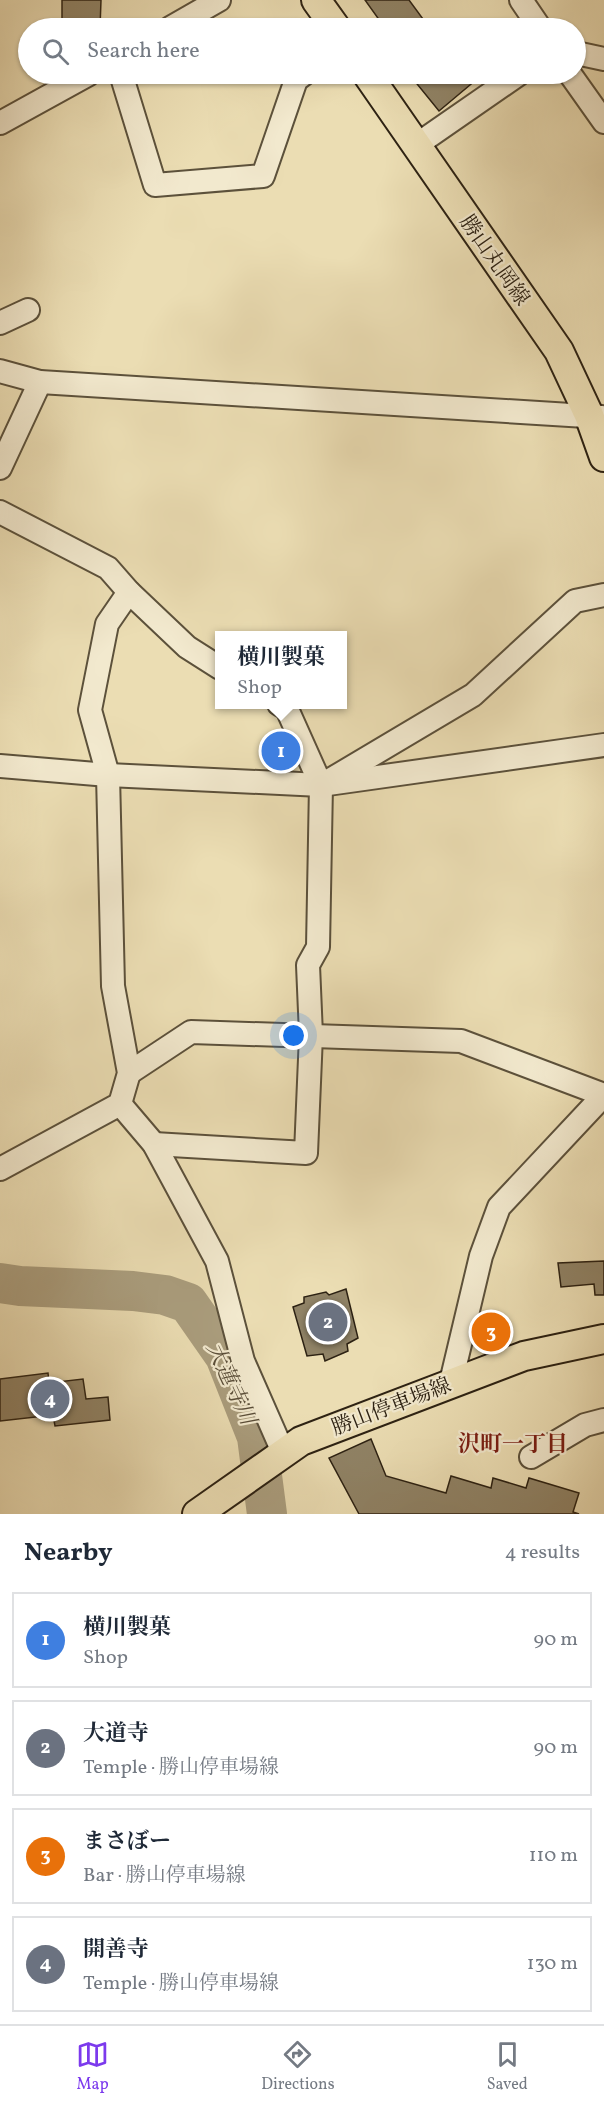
<!DOCTYPE html>
<meta charset="utf-8">
<style>
:root{--surface:#fff;--page:#f2f2f3;--text:#1f2937;--muted:#747a83;--line:#e0e1e3;--accent:#7c3aed}
body{margin:0;font-family:Vollkorn,"Noto Serif JP",serif;background:var(--page);color:var(--text)}
.you{position:absolute;left:294px;top:1036px;width:21px;height:21px;margin:-15px;border:4px solid #fff;border-radius:50%;background:#1a73e8;box-shadow:0 0 0 9px #1a73e833}
.badge{display:grid;place-items:center;width:39px;height:39px;border-radius:50%;background:var(--accent);color:#fff;font-size:20px;font-weight:700}
.pin{position:absolute;translate:-50% -50%;border:3px solid #fff;box-shadow:0 2px 6px #0006}
.popup{position:absolute;left:215px;top:631px;width:132px;height:78px;box-sizing:border-box;display:grid;place-content:center;border-radius:0px;background:var(--surface);filter:drop-shadow(0 2px 4px #0005);font-size:20px;white-space:nowrap;color:var(--muted)}
.popup b{font-size:22px;color:var(--text)}
.popup::after{content:'';position:absolute;left:50%;top:100%;margin-left:-12px;border:12px solid transparent;border-top-color:var(--surface)}
.list{margin:0;padding:0;list-style:none}
h2{display:flex;justify-content:space-between;align-items:center;height:78px;margin:0;padding:0 24px;font-size:26px}
h2 small{font-size:20px;font-weight:400;color:var(--muted)}
.list li{display:grid;grid-template-columns:39px 1fr auto;gap:18px;align-items:center;box-sizing:border-box;height:96px;margin:0 12px 12px;padding:0 12px;border:2px solid var(--line);border-radius:0px}
.list b{display:block;font-size:22px;white-space:nowrap}
.list p{margin:0;font-size:20px;white-space:nowrap;color:var(--muted)}
.list em{font-size:20px;font-style:normal;color:var(--muted)}
.icon{flex:none;width:33px;height:33px;fill:none;stroke:currentColor;stroke-width:2;stroke-linecap:round;stroke-linejoin:round}
.map{position:relative;flex:none;width:604px;height:1514px;overflow:hidden}
.search{position:absolute;background:var(--surface);box-shadow:0 2px 4px #0004;left:18px;right:18px;top:18px;height:66px;display:flex;align-items:center;gap:15px;box-sizing:border-box;padding:0 21px;border-radius:33px;color:var(--muted);font-size:22px}
.sheet{height:510px;background:var(--surface)}
nav{display:flex;justify-content:space-around;align-items:center;box-sizing:border-box;height:84px;border-top:2px solid var(--line);background:var(--surface);font-size:16px;color:var(--muted)}
nav a{display:grid;justify-items:center;gap:3px}
nav .on{color:var(--accent)}
.map>svg:first-child{display:block}
.lines{fill:none;stroke-linecap:round;stroke-linejoin:round}
.river{stroke:#aa9d7d;stroke-width:40}
.building{fill:#908366;stroke:#2d2213;stroke-width:1.5}
.minor-casing{stroke:#5c513b;stroke-width:26}
.major-casing{stroke:#2d2213;stroke-width:32}
.minor{stroke:#f2e9ce;stroke-width:22}
.major{stroke:#ebddb3;stroke-width:28}
.labels{text-anchor:middle;stroke-width:4.5;stroke-linejoin:round;paint-order:stroke}
.street-label{font-size:21px;fill:#2d2213;stroke:#f2e9ce}
.water-label{font-size:22px;font-style:italic;fill:#594d38;stroke:#f2e9ce}
.neighbourhood-label{font-size:22px;font-weight:bold;fill:#7a1f14;stroke:#f2e9ce}
</style>
<div class="map">
<svg width="604" height="1514" viewBox="0 0 604 1514">
<rect width="100%" height="100%" fill="#ebddb3"/>
<filter id="stains"><feTurbulence type="fractalNoise" baseFrequency=".00333" numOctaves="4"/><feColorMatrix values="0 0 0 0 .2 0 0 0 0 .09 0 0 0 0 .02 0 0 0 .5 -.17"/></filter>
<radialGradient id="worn" r=".72"><stop offset=".6" stop-color="#630" stop-opacity="0"/><stop offset="1" stop-color="#630" stop-opacity=".3"/></radialGradient>
<g class="lines">
<polyline class="river" points="0,1283 20,1286 133,1291 165,1295 188,1303 225,1356 257,1437 267,1514"/>
</g>
<g class="building">
<polygon points="62,0 101,0 100,28 62,28"/>
<polygon points="365,0 409,0 423,19 409,28 385,28"/>
<polygon points="409,74 483,74 439,111"/>
<polygon points="604,1261 604,1295 595,1295 594,1284 561,1287 558,1263"/>
<polygon points="346,1289 358,1338 347,1344 348,1351 325,1361 323,1354 307,1356 293,1307 304,1303 304,1297 326,1292 329,1295"/>
<polygon points="48,1373 49,1383 83,1379 86,1399 108,1397 110,1420 55,1426 53,1415 0,1421 0,1379"/>
<polygon points="371,1439 386,1476 446,1493 451,1476 491,1488 493,1478 526,1488 529,1478 579,1493 573,1512 579,1514 359,1514 329,1458"/>
</g>
<g class="lines">
<g class="minor-casing">
<g id="minor">
<polyline points="521,0 540,28"/>
<polyline points="170,28 219,0"/>
<polyline points="576,53 604,59"/>
<polyline points="121,74 155,185 263,176 296,80 304,74"/>
<polyline points="570,74 604,122"/>
<polyline points="0,123 89,74"/>
<polyline points="415,146 519,74"/>
<polyline points="0,323 28,310"/>
<polyline points="0,371 40,382 602,417"/>
<polyline points="0,468 40,382"/>
<polyline points="0,512 108,568 129,592 187,647 220,668"/>
<polyline points="0,766 108,775 321,785 604,745"/>
<polyline points="330,780 473,695 575,601 604,595"/>
<polyline points="129,1073 191,1032 461,1041 604,1095"/>
<polyline points="120,1104 154,1144 217,1261 243,1361 283,1452"/>
<polyline points="154,1144 306,1153 311,1035 308,965 318,947 321,785 287,709 279,704"/>
<polyline points="0,1169 120,1104 129,1073 113,986 108,775 90,710 107,624 129,592"/>
<polyline points="451,1382 481,1256 499,1207 604,1095"/>
<polyline points="531,1457 585,1425 604,1420"/>
</g>
</g>
<g class="major-casing">
<g id="major">
<polyline points="316,0 336,28"/>
<polyline points="367,74 559,351 589,415 604,457"/>
<polyline points="197,1514 301,1441 524,1356 604,1339"/>
</g>
</g>
<use href="#minor" class="minor"/>
<use href="#major" class="major"/>
</g>
<g class="labels">
<g class="street-label">
<text transform="translate(495 260) rotate(55)" y="7">勝山丸岡線</text>
<text transform="translate(391 1406) rotate(-21)" y="7">勝山停車場線</text>
</g>
<g class="water-label">
<text transform="translate(232 1383) rotate(65)" y="8">大蓮寺川</text>
</g>
<g class="neighbourhood-label">
<text x="513" y="1451">沢町一丁目</text>
</g>
</g>
<rect width="100%" height="100%" filter="url(#stains)"/>
<rect width="100%" height="100%" fill="url(#worn)"/>
</svg>
<div class="you"></div>
<div class="pin badge" style="left:281px;top:751px;background:#3f7fe0">1</div>
<div class="popup"><b>横川製菓</b>Shop</div>
<div class="pin badge" style="left:328px;top:1322px;background:#6b7280">2</div>
<div class="pin badge" style="left:491px;top:1332px;background:#e8710a">3</div>
<div class="pin badge" style="left:50px;top:1399px;background:#6b7280">4</div>
<div class="search"><svg class="icon" aria-label="search" viewBox="0 0 24 24"><circle cx="10" cy="10" r="6"/><path d="M15 15l6 6"/></svg>Search here</div>
</div>
<section class="sheet">
<h2>Nearby<small>4 results</small></h2>
<ul class="list">
<li><span class="badge" style="background:#3f7fe0">1</span><div><b>横川製菓</b><p>Shop</p></div><em>90 m</em></li>
<li><span class="badge" style="background:#6b7280">2</span><div><b>大道寺</b><p>Temple · 勝山停車場線</p></div><em>90 m</em></li>
<li><span class="badge" style="background:#e8710a">3</span><div><b>まさぼー</b><p>Bar · 勝山停車場線</p></div><em>110 m</em></li>
<li><span class="badge" style="background:#6b7280">4</span><div><b>開善寺</b><p>Temple · 勝山停車場線</p></div><em>130 m</em></li>
</ul>
</section>
<nav>
<a class="on"><svg class="icon" aria-label="map" viewBox="0 0 24 24"><path d="M3 6l6-2 6 2 6-2v14l-6 2-6-2-6 2zM9 4v14M15 6v14"/></svg>Map</a>
<a><svg class="icon" aria-label="directions" viewBox="0 0 24 24"><path d="M12 3l9 9-9 9-9-9zM9 14v-3h6M13 9l2 2-2 2"/></svg>Directions</a>
<a><svg class="icon" aria-label="saved" viewBox="0 0 24 24"><path d="M7 4h10v16l-5-4-5 4z"/></svg>Saved</a>
</nav>
